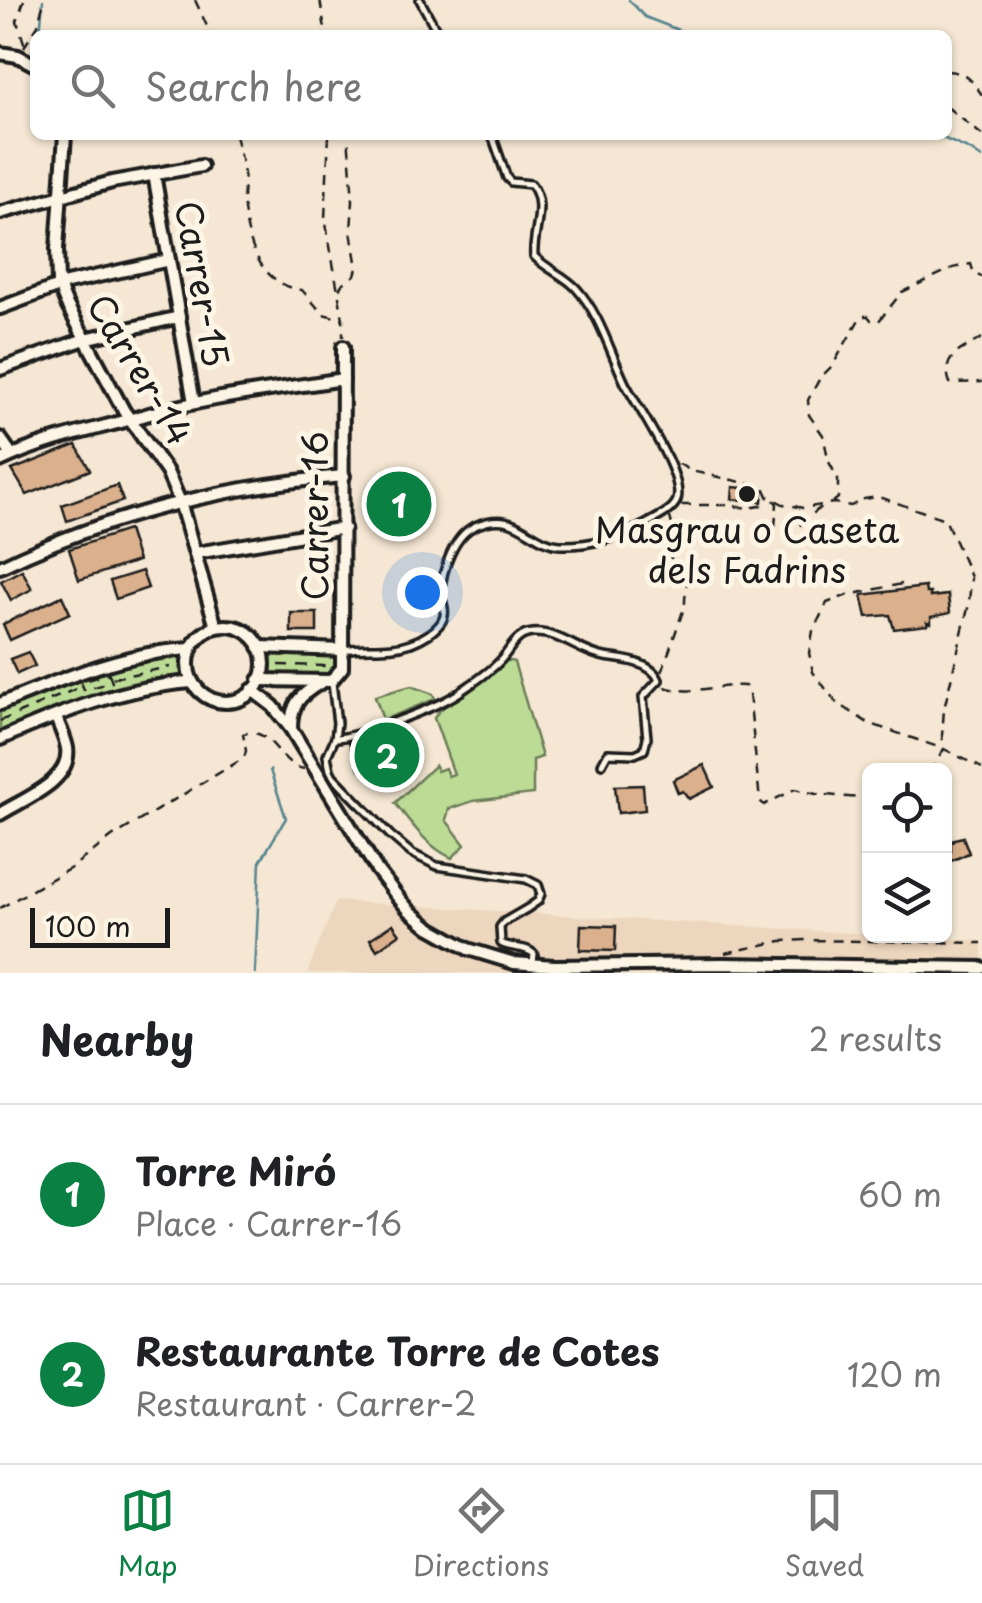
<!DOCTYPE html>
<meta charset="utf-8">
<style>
:root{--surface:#fff;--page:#f6f6f6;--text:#202124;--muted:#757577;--line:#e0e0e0;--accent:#0b8043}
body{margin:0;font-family:"Playpen Sans",sans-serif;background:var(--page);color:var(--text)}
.controls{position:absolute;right:30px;bottom:30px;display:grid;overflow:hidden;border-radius:15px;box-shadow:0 2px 8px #0004}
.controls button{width:90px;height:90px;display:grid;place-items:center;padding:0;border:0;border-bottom:2px solid var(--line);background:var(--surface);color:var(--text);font:50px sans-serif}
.scale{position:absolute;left:30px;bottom:25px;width:140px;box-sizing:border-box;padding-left:10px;border:5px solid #1c1c1c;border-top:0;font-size:28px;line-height:35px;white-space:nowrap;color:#1c1c1c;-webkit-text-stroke:8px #fcf5e5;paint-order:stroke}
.you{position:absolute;left:422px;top:592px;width:35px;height:35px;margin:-25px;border:8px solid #fff;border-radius:50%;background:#1a73e8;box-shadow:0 0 0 15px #1a73e833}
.badge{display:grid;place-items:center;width:65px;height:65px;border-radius:50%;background:var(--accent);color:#fff;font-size:32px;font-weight:700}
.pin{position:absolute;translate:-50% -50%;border:5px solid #fff;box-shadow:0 2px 10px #0006}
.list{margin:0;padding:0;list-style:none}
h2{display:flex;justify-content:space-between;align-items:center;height:130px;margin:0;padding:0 40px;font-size:42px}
h2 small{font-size:32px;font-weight:400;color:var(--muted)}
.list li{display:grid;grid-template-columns:65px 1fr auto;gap:30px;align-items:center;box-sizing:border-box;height:180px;padding:0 40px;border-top:2px solid var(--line)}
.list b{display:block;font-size:38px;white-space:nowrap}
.list p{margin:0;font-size:32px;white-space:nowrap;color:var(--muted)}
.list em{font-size:32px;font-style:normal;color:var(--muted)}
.icon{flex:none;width:55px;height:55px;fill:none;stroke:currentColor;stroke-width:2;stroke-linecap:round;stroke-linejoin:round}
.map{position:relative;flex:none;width:982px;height:973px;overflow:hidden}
.search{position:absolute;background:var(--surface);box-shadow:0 2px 8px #0004;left:30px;right:30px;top:30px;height:110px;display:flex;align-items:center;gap:25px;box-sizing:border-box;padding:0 35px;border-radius:15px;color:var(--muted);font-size:38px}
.sheet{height:490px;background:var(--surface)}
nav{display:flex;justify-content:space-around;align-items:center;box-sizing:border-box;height:140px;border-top:2px solid var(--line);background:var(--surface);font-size:28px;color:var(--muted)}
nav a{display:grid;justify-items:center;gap:5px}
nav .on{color:var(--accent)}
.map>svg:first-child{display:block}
.built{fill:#edd6be}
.green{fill:#bcdc96;stroke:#6c7c59;stroke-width:2.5}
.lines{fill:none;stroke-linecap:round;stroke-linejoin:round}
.stream{stroke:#578490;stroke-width:2.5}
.building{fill:#dbb08c;stroke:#1c1c1c;stroke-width:2.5}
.lane-casing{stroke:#1c1c1c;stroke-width:12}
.street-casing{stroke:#1c1c1c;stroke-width:18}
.path{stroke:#1c1c1c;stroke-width:2.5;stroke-dasharray:10 8;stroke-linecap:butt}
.lane{stroke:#fcf5e5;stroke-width:5}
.street{stroke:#fcf5e5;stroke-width:10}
.poi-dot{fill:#1c1c1c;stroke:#fcf5e5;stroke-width:4}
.labels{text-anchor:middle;stroke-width:10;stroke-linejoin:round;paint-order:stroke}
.street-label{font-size:35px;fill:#1c1c1c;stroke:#fcf5e5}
.poi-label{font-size:35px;fill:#1c1c1c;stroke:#fcf5e5}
</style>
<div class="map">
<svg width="982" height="973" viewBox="0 0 982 973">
<rect width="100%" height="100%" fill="#f5e7d3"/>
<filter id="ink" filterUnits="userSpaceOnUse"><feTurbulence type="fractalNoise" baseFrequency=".01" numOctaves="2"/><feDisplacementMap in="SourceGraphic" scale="20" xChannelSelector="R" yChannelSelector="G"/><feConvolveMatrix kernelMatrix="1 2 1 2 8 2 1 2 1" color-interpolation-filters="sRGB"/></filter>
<g filter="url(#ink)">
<polygon class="built" points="336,901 982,941 982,973 307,973"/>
<g class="green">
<path d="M184 652V676C120 677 58 709 0 733V706C61 681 119 662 184 652Z"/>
<polygon points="269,653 340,656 340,662 330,677 268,676"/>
<path d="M506 660 514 662 542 757 533 760V794L473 801 449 809 446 820 465 845 452 858C427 847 412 824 395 803L435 765 437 771 445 768 448 776 454 774 434 718C444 700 488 681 506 660Z"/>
<polygon points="411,686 433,694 435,699 383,720 375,696"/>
</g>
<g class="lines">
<g class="stream">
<polyline points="629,0 645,17 691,35"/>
<polyline points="40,35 43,0"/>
<polyline points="936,135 970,150 982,158"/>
<polyline points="255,973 260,862 286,818 270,770"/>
</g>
</g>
<g class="building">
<polygon points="76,445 90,470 27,495 12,470"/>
<polygon points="117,485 123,501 67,521 62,505"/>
<polygon points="733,487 763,490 762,502 732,499"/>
<polygon points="401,495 407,523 386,527 383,514 395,511 393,496"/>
<polygon points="128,530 138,561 79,580 69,549"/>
<polygon points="22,570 32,589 11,600 1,581"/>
<polygon points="142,571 148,588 116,599 110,581"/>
<polygon points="925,587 926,593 930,593 930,597 948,595 950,613 931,617 931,623 927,622 928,625 894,629 890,615 867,617 862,595"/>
<polygon points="62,596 70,613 10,640 3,624"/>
<rect x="291" y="613" width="26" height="19"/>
<polygon points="28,652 35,666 17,674 10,659"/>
<polygon points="378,730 387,753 392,751 395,759 402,757 407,769 389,776 377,748 372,750 366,735"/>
<polygon points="364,737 369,752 375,749 379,762 359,769 349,742"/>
<polygon points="704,765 714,787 689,799 683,791 678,793 673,780"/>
<polygon points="643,785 645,810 618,813 615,786"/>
<polygon points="963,837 969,853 951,861 948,853 951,852 951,843 954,839"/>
<polygon points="393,924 400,934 377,950 370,939"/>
<polygon points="581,925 616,926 615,951 580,950"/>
</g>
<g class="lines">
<g class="lane-casing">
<g id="lane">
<polyline points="420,0 439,35"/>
<path d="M344 650C366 646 389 651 411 643 422 639 436 631 442 621 448 611 441 602 441 591 442 570 454 535 475 526 517 507 529 543 560 545 588 546 623 537 648 523 658 517 673 511 677 500 685 475 637 407 625 383 610 352 600 314 576 288 564 275 546 269 534 256 532 232 548 205 531 184L511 182 507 178 492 135"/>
<path d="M332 683 337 723 335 738 327 756 330 770 333 776 390 835 411 853 437 866 526 879 538 885 541 894 538 901 528 908 504 922 500 927 501 943C511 949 526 946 534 954L533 962"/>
<path d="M335 738C357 738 437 707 457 694 471 684 488 674 500 661 511 650 515 634 533 633 559 631 580 653 605 657 622 659 652 662 659 680L643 697 647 738 644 750 635 754 608 753 602 764"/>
</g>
</g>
<g class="street-casing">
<g id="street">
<polyline points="0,53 18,56 35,65"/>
<polyline points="65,135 57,249 58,283 66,303 124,411 167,472 180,502 216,627"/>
<polyline points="154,174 194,403"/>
<polyline points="0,213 112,182 201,166"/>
<polyline points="0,308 67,283 169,260"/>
<polyline points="0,369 85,339 179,317"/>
<polyline points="0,438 12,455"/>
<path d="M0 461C41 441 88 431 132 419 200 398 273 390 343 379"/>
<polyline points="196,553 344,528"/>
<path d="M0 567C108 515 224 486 344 476"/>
<circle cx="226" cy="664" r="38"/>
<polyline points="259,647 344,650"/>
<polyline points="259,680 331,681 342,668 343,347"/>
<polyline points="252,690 273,706 291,729 377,870 397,896 409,910 429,927 468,949 514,963 554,966 723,964 982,968"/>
<path d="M0 704C62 679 123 652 191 649"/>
<path d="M291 728C291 704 300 695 320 683"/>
<path d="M0 739C62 712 124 687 192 682"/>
<path d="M0 814C23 799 72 782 67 748 65 737 59 726 56 717"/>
</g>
</g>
<g class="path">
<polyline points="24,0 17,21 25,46"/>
<polyline points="195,0 211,35"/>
<polyline points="320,0 326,35"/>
<polyline points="24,47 38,25 42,8 46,0"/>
<path d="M947 71C966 72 972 80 982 95"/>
<polyline points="947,107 982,135"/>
<path d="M235 135C238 148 242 161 244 174 245 182 243 190 243 198 246 238 257 284 302 290L323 314 343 319"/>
<polyline points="329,135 325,218 343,319 343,337"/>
<polyline points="339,289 343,283 355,275 357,268 351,231 353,201 348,135"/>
<path d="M982 338C962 350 940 356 950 383L982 382"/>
<polyline points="679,464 691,471 764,487 768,496 783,504 803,508 834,503 851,506 864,499 879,497 945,519 971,577 969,604 944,709 942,736 944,749 931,771"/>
<polyline points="774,500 777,504 775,526 785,531 800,525 821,507"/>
<polyline points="832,503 838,498 838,479 829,462 823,435 809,415 808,400 820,378 833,365 861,316 868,316 871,320 878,322 902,292 953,268 971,264 974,274 982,277"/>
<polyline points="681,505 725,505 748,508 760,506 768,497"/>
<polyline points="902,584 848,595 827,603 813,631 809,653 813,672 836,702 868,723 944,749 982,768"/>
<polyline points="279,665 331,666"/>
<path d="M662 672 685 605C684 592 691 578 685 567L676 565 667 552 673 529 670 517"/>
<polygon points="109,674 112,682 84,690 81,682"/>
<polyline points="113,678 170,667"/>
<path d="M665 687C689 696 719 684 745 686L749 694 760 801 764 805 795 789 816 794 870 799"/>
<polyline points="0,721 83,686"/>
<path d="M0 908 71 868 112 837 244 758 246 751 243 734C272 725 279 766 304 769"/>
<polyline points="725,953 781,941 805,940 982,943"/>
</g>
<use href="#lane" class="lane"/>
<use href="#street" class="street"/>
</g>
</g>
<circle class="poi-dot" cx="747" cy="494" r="10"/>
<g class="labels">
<g class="street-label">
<text transform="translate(201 284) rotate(80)" y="12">Carrer-15</text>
<text transform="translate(139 370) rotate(59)" y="12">Carrer-14</text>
<text transform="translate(316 516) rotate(-90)" y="12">Carrer-16</text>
</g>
<g class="poi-label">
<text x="747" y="543">Masgrau o Caseta<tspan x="747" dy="40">dels Fadrins</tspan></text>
</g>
</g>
</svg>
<div class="controls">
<button><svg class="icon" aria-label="locate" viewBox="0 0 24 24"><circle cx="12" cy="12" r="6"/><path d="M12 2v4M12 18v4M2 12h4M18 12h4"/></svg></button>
<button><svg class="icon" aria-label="layers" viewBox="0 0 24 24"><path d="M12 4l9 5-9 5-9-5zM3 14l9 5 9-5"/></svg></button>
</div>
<div class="scale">100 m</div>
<div class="you"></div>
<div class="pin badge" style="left:399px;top:504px">1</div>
<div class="pin badge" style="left:387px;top:755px">2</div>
<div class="search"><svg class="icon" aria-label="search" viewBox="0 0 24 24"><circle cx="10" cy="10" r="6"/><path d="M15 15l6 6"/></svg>Search here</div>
</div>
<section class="sheet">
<h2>Nearby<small>2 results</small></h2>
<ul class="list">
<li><span class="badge">1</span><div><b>Torre Miró</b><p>Place · Carrer-16</p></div><em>60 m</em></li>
<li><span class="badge">2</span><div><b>Restaurante Torre de Cotes</b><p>Restaurant · Carrer-2</p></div><em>120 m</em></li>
</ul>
</section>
<nav>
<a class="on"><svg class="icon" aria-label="map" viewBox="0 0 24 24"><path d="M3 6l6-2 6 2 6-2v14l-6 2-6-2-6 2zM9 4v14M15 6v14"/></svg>Map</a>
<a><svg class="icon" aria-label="directions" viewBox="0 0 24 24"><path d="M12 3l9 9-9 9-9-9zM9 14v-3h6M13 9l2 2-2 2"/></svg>Directions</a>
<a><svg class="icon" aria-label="saved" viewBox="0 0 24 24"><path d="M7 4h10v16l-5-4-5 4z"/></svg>Saved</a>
</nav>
